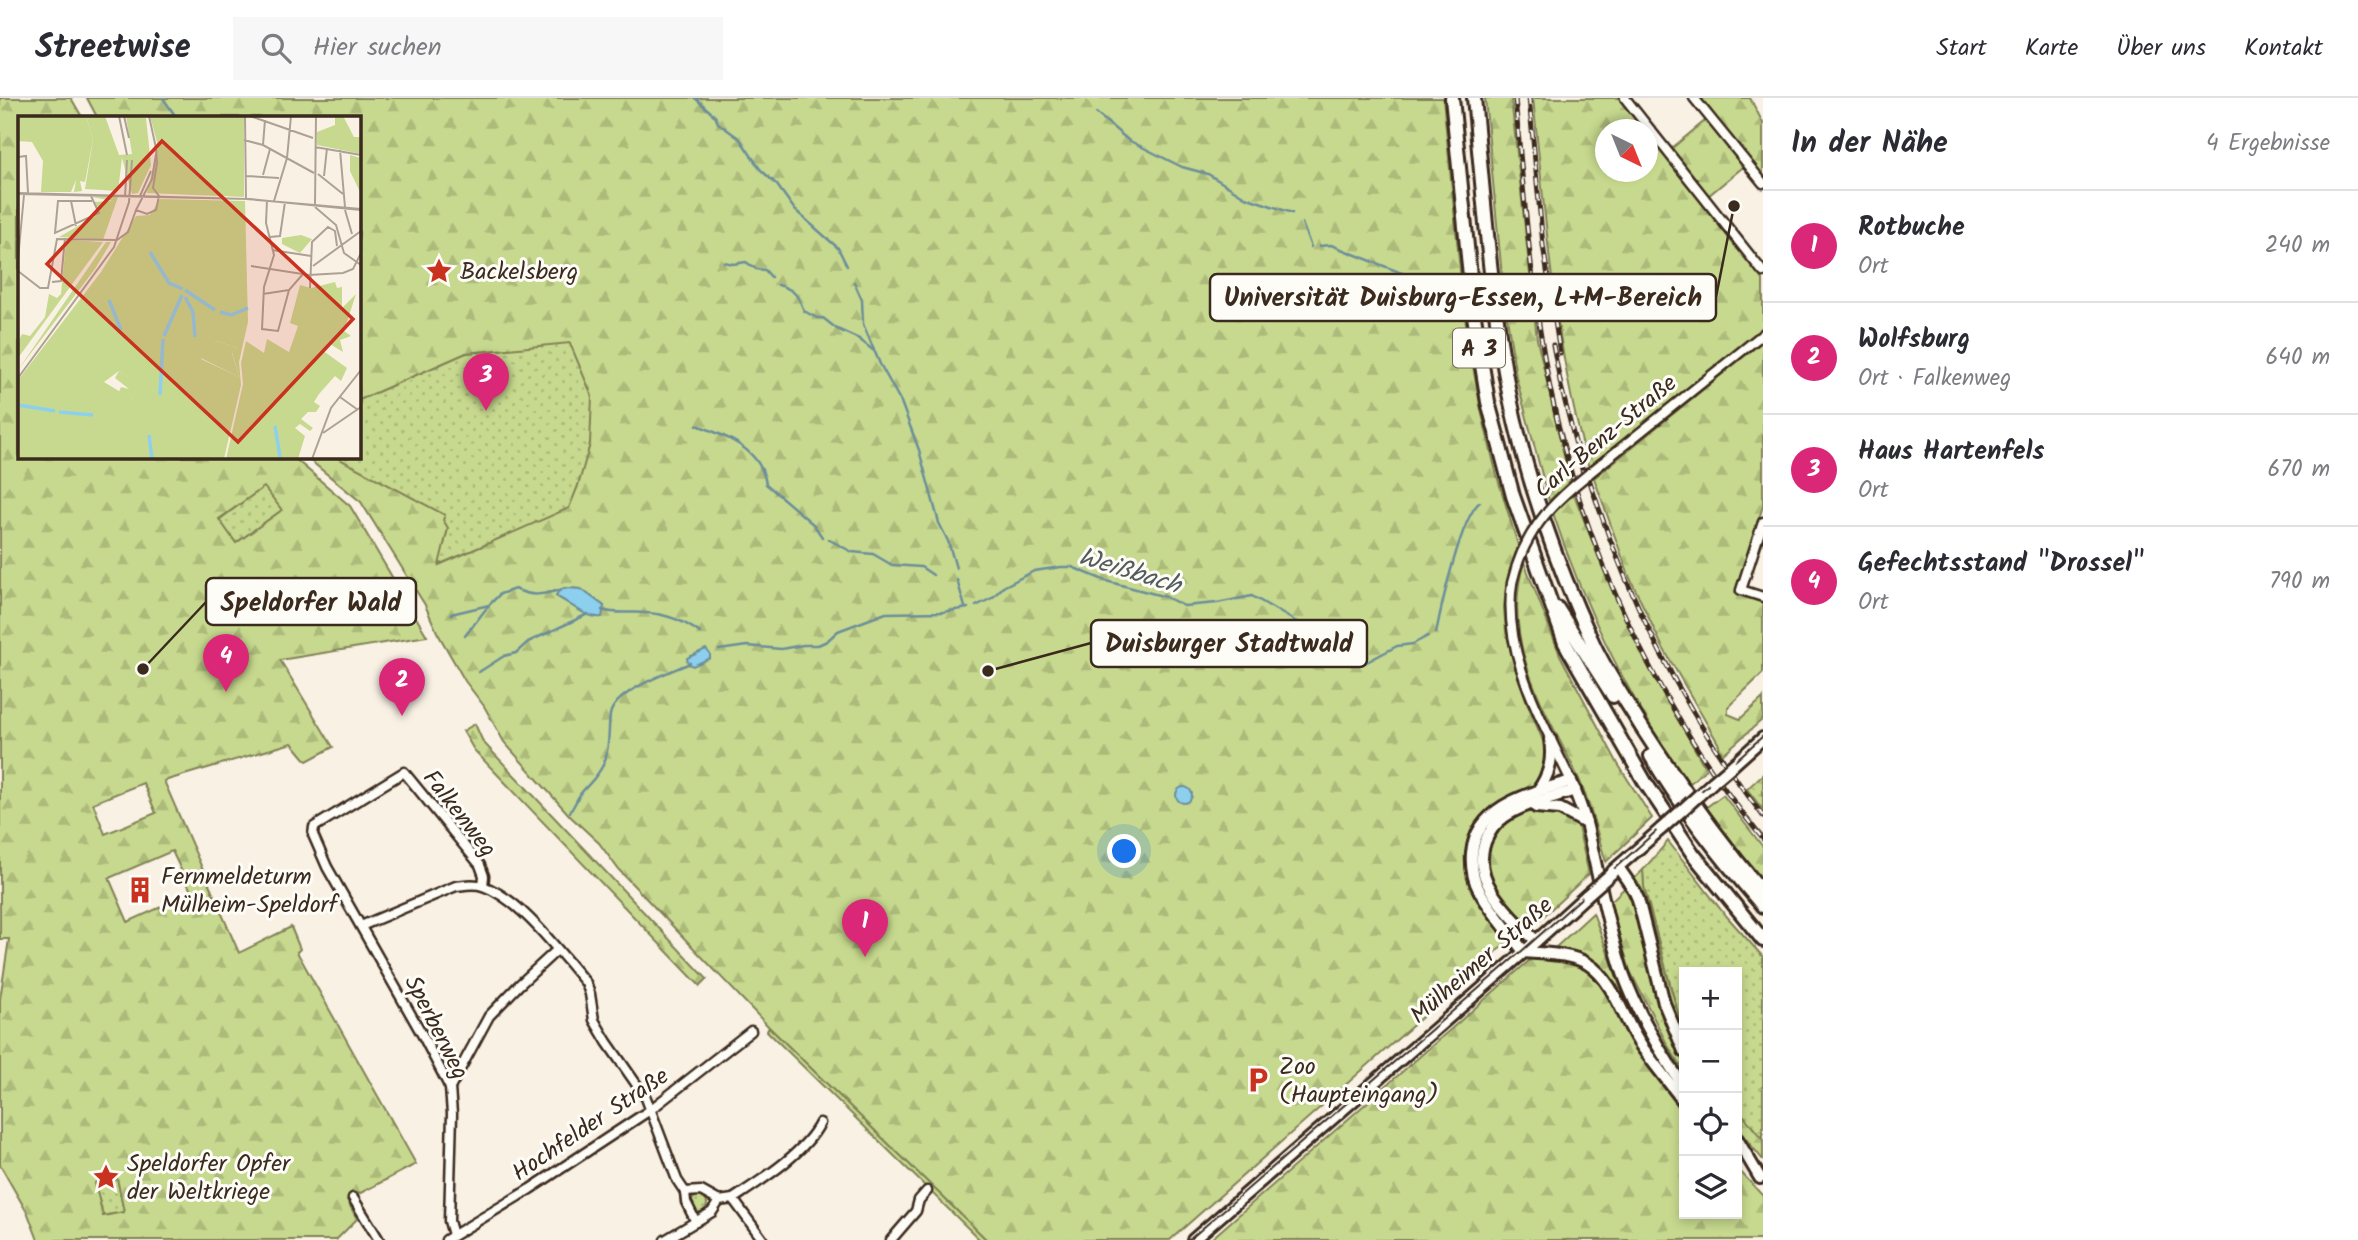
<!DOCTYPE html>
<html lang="de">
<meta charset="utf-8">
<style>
:root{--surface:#fff;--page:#f7f7f7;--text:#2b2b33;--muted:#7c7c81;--line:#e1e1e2;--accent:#db2777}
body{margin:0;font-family:Kalam,sans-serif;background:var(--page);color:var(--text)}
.controls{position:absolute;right:21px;bottom:21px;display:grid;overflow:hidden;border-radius:0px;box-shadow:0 4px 10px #0003}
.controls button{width:63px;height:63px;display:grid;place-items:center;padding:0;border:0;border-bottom:2px solid var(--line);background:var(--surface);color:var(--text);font:35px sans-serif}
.compass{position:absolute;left:1595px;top:21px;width:63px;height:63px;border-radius:50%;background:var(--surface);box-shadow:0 4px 10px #0003;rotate:137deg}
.you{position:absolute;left:1125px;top:754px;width:24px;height:24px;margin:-18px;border:5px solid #fff;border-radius:50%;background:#1a73e8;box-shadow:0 0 0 10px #1a73e833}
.badge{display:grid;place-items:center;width:46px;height:46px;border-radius:50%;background:var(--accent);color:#fff;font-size:23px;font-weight:700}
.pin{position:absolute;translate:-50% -58px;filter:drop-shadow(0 2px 4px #0008)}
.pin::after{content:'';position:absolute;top:37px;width:24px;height:21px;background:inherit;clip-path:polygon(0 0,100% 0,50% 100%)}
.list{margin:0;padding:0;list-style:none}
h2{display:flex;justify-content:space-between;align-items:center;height:91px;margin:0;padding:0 28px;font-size:30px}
h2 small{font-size:23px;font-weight:400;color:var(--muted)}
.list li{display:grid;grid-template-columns:46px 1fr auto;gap:21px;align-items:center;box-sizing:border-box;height:112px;padding:0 28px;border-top:2px solid var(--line)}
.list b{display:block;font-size:26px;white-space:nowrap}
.list p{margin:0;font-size:23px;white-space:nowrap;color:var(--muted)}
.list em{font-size:23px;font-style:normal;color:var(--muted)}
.icon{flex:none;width:38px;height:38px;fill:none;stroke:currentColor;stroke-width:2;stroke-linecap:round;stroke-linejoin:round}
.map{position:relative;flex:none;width:1763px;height:1142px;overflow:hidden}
header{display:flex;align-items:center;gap:42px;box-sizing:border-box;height:98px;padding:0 35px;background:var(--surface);border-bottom:2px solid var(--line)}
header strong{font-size:33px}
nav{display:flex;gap:38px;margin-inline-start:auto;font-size:24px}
.search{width:490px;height:63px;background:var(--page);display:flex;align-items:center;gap:18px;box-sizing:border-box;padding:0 24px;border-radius:0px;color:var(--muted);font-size:26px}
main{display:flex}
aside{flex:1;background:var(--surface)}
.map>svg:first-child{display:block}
.grass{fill:url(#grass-dots);stroke:#818256;stroke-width:2}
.forest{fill:url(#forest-firs);stroke:#818256;stroke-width:2;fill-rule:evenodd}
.water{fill:#8cd0ed;stroke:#6c8e9a;stroke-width:2}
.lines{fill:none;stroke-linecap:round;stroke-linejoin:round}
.stream{stroke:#6c8e9a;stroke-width:2.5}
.minor-casing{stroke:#3b2a1e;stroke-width:13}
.major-casing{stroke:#3b2a1e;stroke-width:16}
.highway-casing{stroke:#3b2a1e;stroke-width:18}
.minor{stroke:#fdfcf7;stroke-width:8}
.major{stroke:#fdfcf7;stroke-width:10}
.highway{stroke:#fdfcf7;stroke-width:12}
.tram{stroke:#3b2a1e;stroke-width:2}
.rail-casing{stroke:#3b2a1e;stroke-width:5}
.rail{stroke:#fdfcf7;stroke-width:2.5;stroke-dasharray:8;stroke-linecap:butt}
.minor-bridge-casing{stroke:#3b2a1e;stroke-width:13;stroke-linecap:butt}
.major-bridge-casing{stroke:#3b2a1e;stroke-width:16;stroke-linecap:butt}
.minor-bridge{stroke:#fdfcf7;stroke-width:8}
.major-bridge{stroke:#fdfcf7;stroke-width:10}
.labels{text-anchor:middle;stroke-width:6;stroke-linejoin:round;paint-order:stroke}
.shield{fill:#fdfcf7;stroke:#75695f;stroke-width:2}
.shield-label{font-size:23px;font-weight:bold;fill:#3b2a1e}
.poi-label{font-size:24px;fill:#3b2a1e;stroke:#fdfcf7;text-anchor:start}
.street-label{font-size:24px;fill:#3b2a1e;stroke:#fdfcf7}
.water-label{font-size:26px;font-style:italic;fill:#535c5c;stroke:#fdfcf7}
.inset-river{fill:none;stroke:#8cd0ed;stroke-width:3.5}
.inset-road{fill:none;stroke:#ada195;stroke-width:2}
.view{fill:#c8321e;fill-opacity:0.15;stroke:#c8321e;stroke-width:3.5}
.inset-edge{fill:none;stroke:#3b2a1e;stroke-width:3.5}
.leader{fill:none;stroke:#3b2a1e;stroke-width:2.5}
.callout-dot{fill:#3b2a1e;stroke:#fdfcf7;stroke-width:2.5}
.callout{fill:#fdfcf7;stroke:#3b2a1e;stroke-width:2.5}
.callout-label{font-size:26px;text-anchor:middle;font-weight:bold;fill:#3b2a1e}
</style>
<header>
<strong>Streetwise</strong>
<div class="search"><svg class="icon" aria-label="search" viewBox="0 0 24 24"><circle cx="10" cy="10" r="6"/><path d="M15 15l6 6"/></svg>Hier suchen</div>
<nav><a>Start</a><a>Karte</a><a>Über uns</a><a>Kontakt</a></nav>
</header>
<main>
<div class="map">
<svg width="1763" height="1142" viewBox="0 0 1763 1142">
<defs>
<pattern id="grass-dots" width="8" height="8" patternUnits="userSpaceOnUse" patternTransform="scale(1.75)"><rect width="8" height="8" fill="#c7d98e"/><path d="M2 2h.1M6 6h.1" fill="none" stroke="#acba7a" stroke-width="1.8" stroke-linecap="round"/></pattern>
<pattern id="forest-firs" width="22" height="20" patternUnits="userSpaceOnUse" patternTransform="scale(1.75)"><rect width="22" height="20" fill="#c7d98e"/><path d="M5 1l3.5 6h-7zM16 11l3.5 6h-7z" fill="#acba7a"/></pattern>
</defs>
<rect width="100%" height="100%" fill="#f9f1e4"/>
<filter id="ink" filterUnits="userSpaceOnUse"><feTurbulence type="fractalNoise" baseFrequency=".0143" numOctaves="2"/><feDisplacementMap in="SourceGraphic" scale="14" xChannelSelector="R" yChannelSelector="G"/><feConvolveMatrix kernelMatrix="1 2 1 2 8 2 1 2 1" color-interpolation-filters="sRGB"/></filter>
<g filter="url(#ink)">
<g class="grass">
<path d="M569 244C576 256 590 285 592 299 597 335 583 378 569 411L438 467 448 431 443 422 336 359H359V302L466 255Z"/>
<polygon points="264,388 282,412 236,445 219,422"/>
<polygon points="1763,676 1763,712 1747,691"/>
<polygon points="1668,743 1722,813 1763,859 1763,1042 1737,1010 1737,874 1684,874 1684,930 1678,915 1644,789 1643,772"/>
<polygon points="769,929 987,1142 980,1142 767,933"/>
<polygon points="111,1077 117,1079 124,1114 103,1118 95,1085 101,1079"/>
<circle cx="699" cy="1106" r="8"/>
</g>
<g class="forest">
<path d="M0 0H71L82 19H19V359H293L350 408 427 538 280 562 333 649 307 663 292 645 164 683 239 855 291 829 300 851 297 854 416 1066 347 1102 357 1121 336 1142H38L28 1116 0 1067V901L9 841H0ZM264 389 282 412 236 445 219 421ZM143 685 156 715 105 736 93 705ZM172 753 192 795 128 824 109 780ZM111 1077 117 1080 124 1114 103 1118 95 1085 101 1079Z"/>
<path d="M87 0H1443L1464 213 1472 263 1481 312 1497 378 1518 447 1507 484 1504 509 1506 534 1513 563 1527 605 1547 652 1548 663 1539 684 1468 764 1507 837 1505 846 1170 1142H987L769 929 619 772 599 745 571 719 504 644 484 608 465 583 437 534 425 507 361 404 306 359H336L445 417 443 422 448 430 439 467 569 410 578 388 590 346 592 298 570 245 466 255 359 302V19H97ZM565 490 581 491 604 508 596 519 556 498 559 492Z"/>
<polygon points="1485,0 1511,0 1537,241 1570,383 1549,403 1516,279 1504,199"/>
<path d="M1533 0H1621L1646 31 1605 32V74H1647L1648 34 1763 182V228L1759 233 1589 370C1554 250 1546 124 1533 0Z"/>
<polygon points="1701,0 1750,0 1763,25 1763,80"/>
<polygon points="1706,22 1743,69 1708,98 1671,51"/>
<polygon points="1763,243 1763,408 1735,494 1763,503 1763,575 1728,609 1728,616 1740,621 1763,600 1763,621 1722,657 1718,645 1662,548 1629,478 1594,380"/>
<path d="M1574 396C1609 492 1655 582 1706 671L1688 687C1631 604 1585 512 1553 415Z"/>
<path d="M1524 464 1560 557 1618 666 1652 720 1606 764C1597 735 1590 704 1577 677 1544 609 1500 543 1524 464Z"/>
<polygon points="475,626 483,644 707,881 700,888 474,652 463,633"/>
<polygon points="1723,697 1763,749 1763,787 1704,711"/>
<path d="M1549 713 1561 715 1577 725 1589 776 1537 824 1525 828C1516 817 1505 807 1497 795 1477 765 1488 727 1522 715 1530 712 1541 713 1549 713Z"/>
<polygon points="1643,772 1644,789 1658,846 1678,915 1684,930 1684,973 1668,948 1630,873 1610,804"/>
<polygon points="1593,815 1621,890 1665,973 1684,1001 1684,1116 1737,1116 1737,1070 1763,1098 1763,1142 1210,1142 1531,861 1542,862"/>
<polygon points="1737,1010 1763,1042 1763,1062 1737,1030"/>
</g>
<g class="water">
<path d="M565 490 581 491 604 508 602 519C587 521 569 505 556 498L559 492Z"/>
<polygon points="706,551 710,556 710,560 693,568 688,566 687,560"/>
<circle cx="1184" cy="697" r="8"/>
</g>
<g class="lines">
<g class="stream">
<polyline points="163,0 176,19"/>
<polyline points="695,0 715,18 718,25 740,41 760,71 777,87 795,112 838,150 847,168"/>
<polyline points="1096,15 1128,42 1182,69 1208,76 1245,99 1292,115"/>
<polyline points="1302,125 1311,149"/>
<polyline points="1319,148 1331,147 1437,189"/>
<polyline points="724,164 733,166 746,164 756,171 765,172 771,179"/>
<polyline points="854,184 862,202 863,226 880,266 901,304 919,352 939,425 948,443 956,470"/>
<path d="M778 187C794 191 798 197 804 213L817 220H823L837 231 859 241 874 253"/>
<path d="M697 327C726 338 761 351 766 386L814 427 822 439"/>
<polyline points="828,441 852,454 873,456 892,467 921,469 933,477"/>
<polyline points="957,482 965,509"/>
<polyline points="976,508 992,500 1003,489 1034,473 1061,469 1072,469 1106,483 1166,499 1184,508 1217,505 1252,498 1300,526 1314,538"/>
<path d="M602 512C618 517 631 513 647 515 667 516 684 523 700 535"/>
<path d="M451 516 489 507 500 496 515 491C532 499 542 497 559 492L561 493"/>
<path d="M1436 535C1441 510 1461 418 1480 404"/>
<polyline points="465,538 489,507"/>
<polyline points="1319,542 1334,559"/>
<polyline points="719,552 747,548 781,551 803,547 818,547 827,543 838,533 886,515 943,514 968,510"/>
<polyline points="1339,563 1352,567 1363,566 1397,548 1413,546 1428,538"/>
<polyline points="479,574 504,558 516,555 528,544 588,516"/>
<path d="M570 714C574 708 577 701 581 695 590 684 597 680 604 665 610 650 608 633 610 617 614 593 670 574 690 565"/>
</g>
<g class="minor-casing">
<g id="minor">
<polyline points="1625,0 1763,174"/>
<polyline points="1694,0 1763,85"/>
<polyline points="1607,361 1763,236"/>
<polyline points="1763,424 1741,492 1763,499"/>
<path d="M1512 485C1502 556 1542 621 1571 683"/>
<path d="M361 828 456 788C465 787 474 785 483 788 522 802 559 854 586 885L590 896 594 922 607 944 646 1000 677 1082 685 1094 701 1093 719 1103 733 1101 763 1142"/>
<polyline points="450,990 489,918 519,887 557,852"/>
<polyline points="685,1094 686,1104 696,1124"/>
<polyline points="353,1100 379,1142"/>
<path d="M733 1101C760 1083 805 1055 820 1025"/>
<polyline points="453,1137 449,1123 452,1016 450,990 423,938 327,769 313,737 314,729 404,674 480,767 484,778 483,788"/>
<polyline points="446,1142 530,1091 650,1012 751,933"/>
<polyline points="665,1142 712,1114 719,1103"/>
<polyline points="891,1142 916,1113 919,1102 927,1093"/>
</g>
</g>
<g class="major-casing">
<g id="major">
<polyline points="1733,667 1763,640"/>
<path d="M1537 694C1550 676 1553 662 1550 641"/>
<polyline points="1699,697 1713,684"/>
<polyline points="1536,709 1560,711 1586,725"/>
<polyline points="1618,769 1634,792 1638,801 1664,905 1684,953"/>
<polyline points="1613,773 1661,731"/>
<path d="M1536 843C1511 818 1470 784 1485 744 1489 734 1495 725 1504 719 1524 705 1552 700 1575 692"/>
<path d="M1684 989C1660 954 1638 916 1623 875 1607 828 1599 778 1587 729 1583 713 1577 698 1571 683 1533 695 1477 706 1472 755 1471 768 1473 781 1479 792 1489 811 1511 836 1524 854 1544 856 1570 855 1588 866 1613 882 1623 919 1638 943 1652 964 1669 984 1684 1004"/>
<polyline points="1737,1041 1760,1080"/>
<polyline points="1193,1142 1524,854 1587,797"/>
</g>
</g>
<g class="highway-casing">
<g id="highway">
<polyline points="1452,0 1474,218 1488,304 1513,398 1565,545 1645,684 1693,756 1763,842"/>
<path d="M1474 0C1484 98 1490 198 1509 295 1525 377 1556 465 1591 541 1604 571 1624 600 1641 628 1679 687 1719 742 1763 795"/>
<polyline points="1557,510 1613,598"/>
<path d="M1651 658C1683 712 1722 761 1763 808"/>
</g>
</g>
<use href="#minor" class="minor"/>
<use href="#major" class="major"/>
<use href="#highway" class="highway"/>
<polyline class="tram" points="1189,1142 1523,852 1763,638"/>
<g class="rail-casing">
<g id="rail">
<path d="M1515 0C1524 97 1531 194 1550 290 1582 449 1660 616 1763 741"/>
<polyline points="1529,0 1543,147 1560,255"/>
<polyline points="1553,247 1561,288 1585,383"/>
<path d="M1586 371C1624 495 1684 615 1763 718"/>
</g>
</g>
<use href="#rail" class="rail"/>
<g class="minor-bridge-casing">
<path id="minor-bridge" d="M1512 485C1526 424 1561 398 1607 361"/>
</g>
<g class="major-bridge-casing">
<g id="major-bridge">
<polyline points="1713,684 1733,667"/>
<polyline points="1661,731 1699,697"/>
<polyline points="1587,797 1612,775"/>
</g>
</g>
<use href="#minor-bridge" class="minor-bridge"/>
<use href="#major-bridge" class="major-bridge"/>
</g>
</g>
<defs>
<g id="sight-bare" transform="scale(2.1)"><path d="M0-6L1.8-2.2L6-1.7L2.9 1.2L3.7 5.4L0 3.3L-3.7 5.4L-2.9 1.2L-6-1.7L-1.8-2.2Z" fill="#c8321e" stroke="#fdfcf7" stroke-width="2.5" paint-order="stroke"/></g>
<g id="building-bare" transform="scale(2.1)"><path d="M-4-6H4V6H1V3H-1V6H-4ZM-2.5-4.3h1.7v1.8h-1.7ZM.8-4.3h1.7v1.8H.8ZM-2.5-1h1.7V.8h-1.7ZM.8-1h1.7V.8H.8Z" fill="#c8321e" stroke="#fdfcf7" stroke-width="2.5" paint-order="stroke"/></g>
<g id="parking-bare" transform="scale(2.1)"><path d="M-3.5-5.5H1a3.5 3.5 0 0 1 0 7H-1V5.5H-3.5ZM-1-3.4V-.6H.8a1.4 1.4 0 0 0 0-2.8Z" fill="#c8321e" stroke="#fdfcf7" stroke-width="2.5" paint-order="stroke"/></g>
</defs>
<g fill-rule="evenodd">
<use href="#sight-bare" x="439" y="173"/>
<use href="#building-bare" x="140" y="792"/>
<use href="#parking-bare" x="1258" y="982"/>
<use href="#sight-bare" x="106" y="1079"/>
</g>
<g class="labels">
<rect class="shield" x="1453" y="230.5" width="52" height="39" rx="5"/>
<g class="shield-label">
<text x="1479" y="258">A 3</text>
</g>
<g class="poi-label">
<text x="460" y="181">Backelsberg</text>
<text x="161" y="786">Fernmeldeturm<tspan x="161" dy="28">Mülheim-Speldorf</tspan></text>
<text x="1279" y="976">Zoo<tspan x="1279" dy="28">(Haupteingang)</tspan></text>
<text x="127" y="1073">Speldorfer Opfer<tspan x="127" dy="28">der Weltkriege</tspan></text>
</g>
<g class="street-label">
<text transform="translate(1605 338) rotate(-40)" y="8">Carl-Benz-Straße</text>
<text transform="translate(460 715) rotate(52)" y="8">Falkenweg</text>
<text transform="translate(1481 862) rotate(-41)" y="8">Mülheimer Straße</text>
<text transform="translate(437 929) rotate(63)" y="8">Sperberweg</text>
<text transform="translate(590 1026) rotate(-34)" y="8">Hochfelder Straße</text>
</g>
<g class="water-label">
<text transform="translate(1130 472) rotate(17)" y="9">Weißbach</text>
</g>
</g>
<g transform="translate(18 18)">
<rect width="343" height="343" fill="#f9f1e4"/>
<path d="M68 0H87L101 39 114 38 108 0 128 2 133 49 120 77 114 78 104 42 100 75 67 73 75 24ZM199 225 219 232 214 237 221 261 183 242ZM101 255 120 269 114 283 100 278 103 271 111 273 97 262Z" fill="#c7d98e"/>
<path d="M0 0H68L75 24 67 66 62 65 64 75 56 76 58 64 53 76H23L25 45 14 26 0 25ZM132 0H226V81L129 77 140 30ZM317 0H325L336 21H343V38L299 29V16L317 9ZM74 81H100L85 124 41 121 81 98 75 86 95 85ZM142 83 227 85 230 206 221 246 223 269 206 343H0V264L83 156 118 100 132 99ZM199 225 219 232 214 236 221 261 183 243ZM101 255 119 269 114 283 86 266ZM283 119 294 123 282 137 264 128V122ZM53 124 85 126 0 242V226L4 218 12 220 27 201 31 178 39 182 43 178 48 126ZM88 126H93L77 153 0 254ZM317 166 319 172 324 171V192L338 178 326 215 333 220 322 224 325 236 312 228 304 234 329 252 323 265 317 260 301 278 296 286 302 290 298 296H290L283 303 295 312 292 315 282 308 277 312 287 320 280 343H208L225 268 223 247 228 225 246 237 249 223 271 236 280 210 272 207 282 169 293 172Z" fill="#c7d98e" fill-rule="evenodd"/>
<path d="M332 39 343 42V78L332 55Z" fill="#c7d98e"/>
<path class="inset-river" d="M132 136 151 167 165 173M167 174 197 194M167 181 175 196 177 221M91 184 103 214M202 196 213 199 230 192M146 220 164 179M142 279 145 223M0 289 37 295M41 296 75 299M257 310 262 341M131 319 134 343"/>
<path class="inset-road" d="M101 0 109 39M106 0 111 22M131 0 138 32 139 47 135 72 141 80 138 94 129 98 118 94 134 63 138 38M227 0 228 83M232 0 295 22M226 24 245 29 296 57M245 29 247 4M297 31 343 39M322 34 327 91M0 41 8 40 10 77M300 58 325 78M245 59 252 33M228 60 261 62M306 60 309 32M0 77 228 83 343 93M0 78 232 83 343 94M73 80 81 97 37 117 40 85H74M122 80 133 55M107 81 109 44M249 84 248 107 256 139 246 171 244 213 260 215 271 174 285 158M53 85 58 110M256 85 269 42 273 0M297 88 298 0M297 91 318 109 326 137 343 149M327 94 334 118M252 121 262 120 267 86M254 134 293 140M0 143 6 79M233 150 291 159 325 157 335 153 343 137M295 150 343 115M0 155 22 172H30L39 123 99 124 110 116 118 94M34 166 43 165 47 122M292 172 294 126 310 111 317 115 319 130M245 178 271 174M0 262 96 131 111 86 114 44M322 281 340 294M305 317 343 291M294 343 313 292 343 254"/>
<path class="view" d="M144 25 335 203 220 326 29 148Z"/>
<rect width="343" height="343" class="inset-edge"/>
</g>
<path class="leader" d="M1734 108L1716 199M143 571L206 504M988 573L1091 545"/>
<g class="callout-dot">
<circle cx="1734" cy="108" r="7"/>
<circle cx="143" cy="571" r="7"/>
<circle cx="988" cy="573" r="7"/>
</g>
<g class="callout">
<rect x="1210" y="176" width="506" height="47" rx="7"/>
<rect x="206" y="480" width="210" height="47" rx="7"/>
<rect x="1091" y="522" width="276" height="47" rx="7"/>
</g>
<g class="callout-label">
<text x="1463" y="208">Universität Duisburg-Essen, L+M-Bereich</text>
<text x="311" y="513">Speldorfer Wald</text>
<text x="1229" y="554">Duisburger Stadtwald</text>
</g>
</svg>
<div class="controls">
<button>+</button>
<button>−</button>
<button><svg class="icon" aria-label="locate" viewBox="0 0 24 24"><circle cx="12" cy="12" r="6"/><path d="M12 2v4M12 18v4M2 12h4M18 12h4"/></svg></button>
<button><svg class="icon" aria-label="layers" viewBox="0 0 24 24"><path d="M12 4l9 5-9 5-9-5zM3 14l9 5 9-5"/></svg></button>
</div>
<svg class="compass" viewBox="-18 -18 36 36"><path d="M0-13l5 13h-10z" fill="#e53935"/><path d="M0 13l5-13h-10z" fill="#7c7c81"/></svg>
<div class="you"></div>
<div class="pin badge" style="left:865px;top:859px">1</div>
<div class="pin badge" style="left:402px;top:618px">2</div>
<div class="pin badge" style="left:486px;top:313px">3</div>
<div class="pin badge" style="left:226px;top:594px">4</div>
</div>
<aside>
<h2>In der Nähe<small>4 Ergebnisse</small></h2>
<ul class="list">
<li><span class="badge">1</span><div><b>Rotbuche</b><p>Ort</p></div><em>240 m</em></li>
<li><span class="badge">2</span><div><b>Wolfsburg</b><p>Ort · Falkenweg</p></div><em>640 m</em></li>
<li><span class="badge">3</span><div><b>Haus Hartenfels</b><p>Ort</p></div><em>670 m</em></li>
<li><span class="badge">4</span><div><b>Gefechtsstand &quot;Drossel&quot;</b><p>Ort</p></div><em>790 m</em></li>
</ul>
</aside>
</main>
